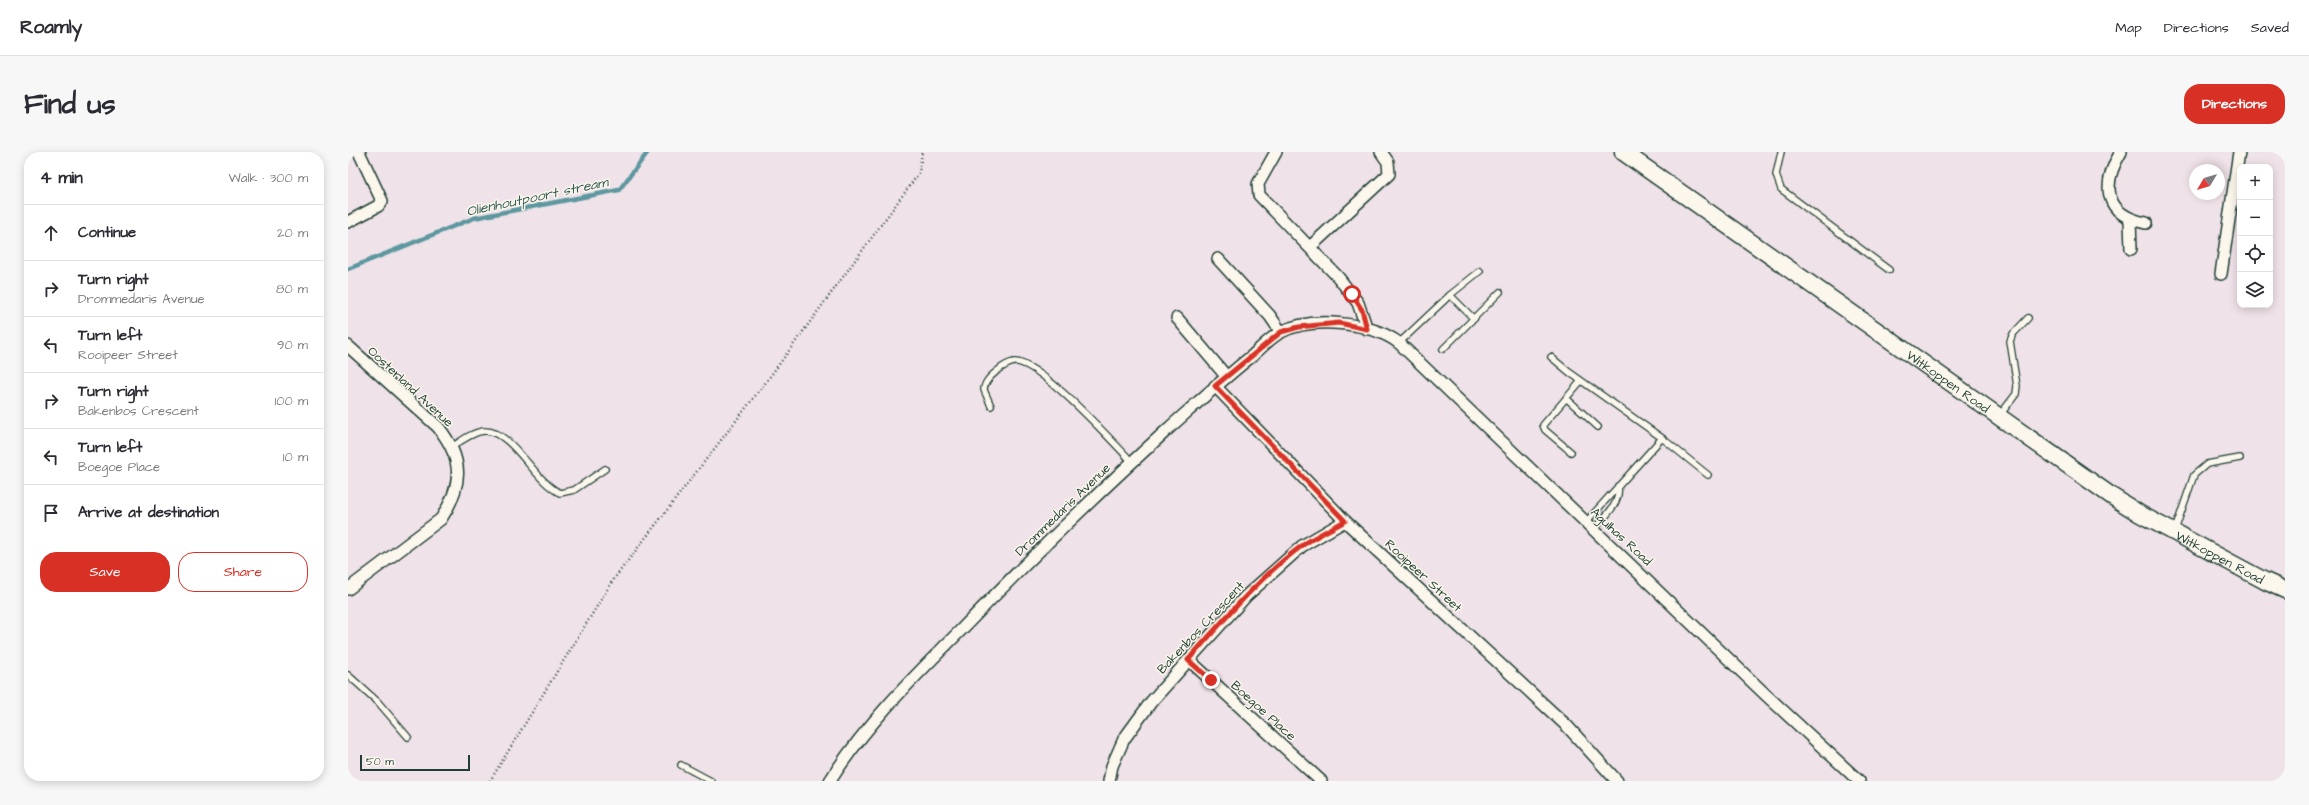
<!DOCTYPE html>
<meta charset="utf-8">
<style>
:root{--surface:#fff;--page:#f7f7f7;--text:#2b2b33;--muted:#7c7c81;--line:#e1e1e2;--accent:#d93025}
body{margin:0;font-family:"Architects Daughter",sans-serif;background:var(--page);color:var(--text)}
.controls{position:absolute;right:12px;top:12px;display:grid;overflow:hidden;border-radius:8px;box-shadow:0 2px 10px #0003}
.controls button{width:36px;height:36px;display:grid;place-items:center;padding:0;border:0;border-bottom:1px solid var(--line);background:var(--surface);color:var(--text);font:20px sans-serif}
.compass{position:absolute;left:1841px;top:12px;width:36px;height:36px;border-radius:50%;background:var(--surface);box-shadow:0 2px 10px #0003;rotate:232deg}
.scale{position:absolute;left:12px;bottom:10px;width:110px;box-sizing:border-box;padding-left:4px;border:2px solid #1f3d34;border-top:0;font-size:11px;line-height:14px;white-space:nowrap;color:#1f3d34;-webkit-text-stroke:3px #fbf7ec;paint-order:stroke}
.stop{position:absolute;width:12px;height:12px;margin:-9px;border:3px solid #d93025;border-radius:50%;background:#fff}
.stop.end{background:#d93025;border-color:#fff;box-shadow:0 1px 4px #0008}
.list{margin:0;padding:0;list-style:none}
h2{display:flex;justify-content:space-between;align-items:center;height:52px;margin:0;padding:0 16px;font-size:17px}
h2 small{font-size:13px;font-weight:400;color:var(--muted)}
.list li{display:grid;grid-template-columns:26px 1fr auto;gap:12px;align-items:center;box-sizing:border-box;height:56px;padding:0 16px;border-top:1px solid var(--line)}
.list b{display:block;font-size:15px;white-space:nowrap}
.list p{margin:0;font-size:13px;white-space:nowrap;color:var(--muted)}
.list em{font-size:13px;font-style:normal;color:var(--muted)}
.actions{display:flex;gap:8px;padding:12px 16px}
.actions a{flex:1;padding:9px 0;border:1px solid var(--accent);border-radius:16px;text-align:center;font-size:14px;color:var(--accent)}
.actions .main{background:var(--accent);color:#fff}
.icon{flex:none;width:22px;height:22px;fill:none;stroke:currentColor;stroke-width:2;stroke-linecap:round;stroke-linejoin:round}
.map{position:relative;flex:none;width:1937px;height:629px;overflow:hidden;border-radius:16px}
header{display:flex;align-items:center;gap:24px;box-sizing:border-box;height:56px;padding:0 20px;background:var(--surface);border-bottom:1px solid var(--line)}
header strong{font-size:19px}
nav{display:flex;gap:22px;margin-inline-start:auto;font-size:14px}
.intro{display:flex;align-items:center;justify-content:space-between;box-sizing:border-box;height:96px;padding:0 24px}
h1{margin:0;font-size:28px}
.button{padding:10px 18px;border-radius:16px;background:var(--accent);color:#fff;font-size:14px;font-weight:700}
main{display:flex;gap:24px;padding:0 24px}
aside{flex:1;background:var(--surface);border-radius:16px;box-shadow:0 2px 10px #0003}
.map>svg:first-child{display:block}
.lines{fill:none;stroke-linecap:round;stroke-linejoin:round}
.stream{stroke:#5d979f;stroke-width:4.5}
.service-casing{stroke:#1f3d34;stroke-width:8}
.minor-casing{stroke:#1f3d34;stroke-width:14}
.secondary-casing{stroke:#1f3d34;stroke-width:19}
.path{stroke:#1f3d34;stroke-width:2.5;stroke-dasharray:1 3;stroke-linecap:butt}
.service{stroke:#fbf7ec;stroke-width:5.5}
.minor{stroke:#fbf7ec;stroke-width:11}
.secondary{stroke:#fbf7ec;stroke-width:16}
.route{stroke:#d93025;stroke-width:5}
.labels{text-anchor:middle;stroke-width:3;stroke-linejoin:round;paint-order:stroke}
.street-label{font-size:13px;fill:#1f3d34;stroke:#fbf7ec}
.water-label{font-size:14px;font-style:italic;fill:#345b58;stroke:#fbf7ec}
</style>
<header>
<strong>Roamly</strong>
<nav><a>Map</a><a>Directions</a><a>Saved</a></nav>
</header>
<div class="intro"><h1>Find us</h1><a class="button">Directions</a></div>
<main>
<aside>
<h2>4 min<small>Walk · 300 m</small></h2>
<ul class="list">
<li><svg class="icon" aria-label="ahead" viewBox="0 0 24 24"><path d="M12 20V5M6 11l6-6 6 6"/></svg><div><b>Continue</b></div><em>20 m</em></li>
<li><svg class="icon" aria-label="right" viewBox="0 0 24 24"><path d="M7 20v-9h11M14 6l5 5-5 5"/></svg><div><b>Turn right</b><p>Drommedaris Avenue</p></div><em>80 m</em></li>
<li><svg class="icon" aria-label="left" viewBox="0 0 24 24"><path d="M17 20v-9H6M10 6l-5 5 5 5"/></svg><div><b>Turn left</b><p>Rooipeer Street</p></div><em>90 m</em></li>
<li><svg class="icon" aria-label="right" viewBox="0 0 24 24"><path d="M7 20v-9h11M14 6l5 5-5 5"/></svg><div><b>Turn right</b><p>Bakenbos Crescent</p></div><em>100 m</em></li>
<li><svg class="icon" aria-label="left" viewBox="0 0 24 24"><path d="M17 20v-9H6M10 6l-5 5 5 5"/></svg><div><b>Turn left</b><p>Boegoe Place</p></div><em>10 m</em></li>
<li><svg class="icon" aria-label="arrive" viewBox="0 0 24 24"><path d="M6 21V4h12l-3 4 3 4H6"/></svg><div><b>Arrive at destination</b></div></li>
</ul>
<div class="actions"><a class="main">Save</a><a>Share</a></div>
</aside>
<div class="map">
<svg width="1937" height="629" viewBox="0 0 1937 629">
<rect width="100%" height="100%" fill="#efe2e8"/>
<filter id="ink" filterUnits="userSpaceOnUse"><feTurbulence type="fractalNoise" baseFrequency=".025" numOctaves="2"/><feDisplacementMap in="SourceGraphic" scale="8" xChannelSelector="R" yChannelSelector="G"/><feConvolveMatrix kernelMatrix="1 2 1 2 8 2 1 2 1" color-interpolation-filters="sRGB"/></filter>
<g filter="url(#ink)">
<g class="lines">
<polyline class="stream" points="0,117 126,66 271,38 300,0"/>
<g class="service-casing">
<g id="service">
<polyline points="1433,0 1428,23 1433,37 1541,118"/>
<polyline points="1102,143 1126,167"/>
<polyline points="1051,191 1102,143 1132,119"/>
<polyline points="1095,197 1152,140"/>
<polyline points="1203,205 1221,220 1314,286"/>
<polyline points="1218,246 1250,275"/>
<path d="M643 254 636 238C636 230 643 224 649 219 654 215 660 211 666 210 690 207 766 291 784 310"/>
<polyline points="1652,263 1668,242 1669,234 1662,189 1665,182 1680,166"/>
<path d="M104 295C113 289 126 279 137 279 164 278 187 330 212 341L226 338 257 317"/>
<polyline points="1223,300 1197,278 1195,273 1233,229"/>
<polyline points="1238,370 1314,286 1360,323"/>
<path d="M1246 377C1257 364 1273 352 1270 334"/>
<polyline points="1827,378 1846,323 1859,312 1892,306"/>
<polyline points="0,523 30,550 60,585"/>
<polyline points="333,613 363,629"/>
</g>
</g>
<g class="minor-casing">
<g id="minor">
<polyline points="928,0 910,32 911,43 990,125 1010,151 1019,177"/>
<path d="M1773 0C1753 33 1756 63 1798 71"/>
<polyline points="1782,68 1783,97"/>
<polyline points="0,70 30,54 34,49 11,0"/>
<polyline points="962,95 1041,22 1040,10 1033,0"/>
<polyline points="870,107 922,164 933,180"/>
<polyline points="1873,122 1891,0"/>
<polyline points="829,166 878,224"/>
<path d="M0 194 90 275C116 307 115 333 93 367L0 437"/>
<polyline points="867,234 997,369 1219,574 1269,629"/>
<polyline points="841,508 973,629"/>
<path d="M482 629C517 573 566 525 612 479 679 409 749 342 820 277 848 252 875 227 904 204 913 196 923 185 933 180 965 164 1023 170 1051 191L1418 543 1511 629"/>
<polyline points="761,629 764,614 776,587 803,550 898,444 954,394 997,369"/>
</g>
</g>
<g class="secondary-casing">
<g id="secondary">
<path id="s1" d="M1275 0 1765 345 1792 362 1917 429 1937 438"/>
</g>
</g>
<polyline class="path" points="142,629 265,428 421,226 571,21 574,0"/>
<use href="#service" class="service"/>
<use href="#minor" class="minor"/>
<use href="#secondary" class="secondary"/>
</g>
</g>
<g class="lines" filter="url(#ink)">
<path class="route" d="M863 528 840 508C876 468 911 425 955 393 968 384 983 377 997 369L867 234 933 180 951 175 991 171 1019 177 1014 158 1004 142"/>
</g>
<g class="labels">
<g class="street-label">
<text dy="5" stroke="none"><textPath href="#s1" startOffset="398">Witkoppen Road</textPath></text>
<text transform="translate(63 234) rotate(43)" y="5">Oosterland Avenue</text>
<text transform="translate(714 357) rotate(-44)" y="5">Drommedaris Avenue</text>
<text transform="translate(1274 384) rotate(43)" y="5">Agulhas Road</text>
<text dy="5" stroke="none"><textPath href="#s1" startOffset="722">Witkoppen Road</textPath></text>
<text transform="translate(1076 423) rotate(43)" y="5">Rooipeer Street</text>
<text transform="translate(852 475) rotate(-47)" y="5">Bakenbos Crescent</text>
<text transform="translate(916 558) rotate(42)" y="5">Boegoe Place</text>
</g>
<g class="water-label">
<text transform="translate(189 44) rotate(-12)" y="5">Olienhoutpoort stream</text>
</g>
</g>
</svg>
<div class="controls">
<button>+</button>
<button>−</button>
<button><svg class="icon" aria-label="locate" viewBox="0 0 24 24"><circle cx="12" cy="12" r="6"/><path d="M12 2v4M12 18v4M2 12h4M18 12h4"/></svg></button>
<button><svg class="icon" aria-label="layers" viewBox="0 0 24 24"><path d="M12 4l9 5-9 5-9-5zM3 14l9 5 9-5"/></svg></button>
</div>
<svg class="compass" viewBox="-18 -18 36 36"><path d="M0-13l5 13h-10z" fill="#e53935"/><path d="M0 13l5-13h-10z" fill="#7c7c81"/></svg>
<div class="scale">50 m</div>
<div class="stop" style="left:1004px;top:142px"></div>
<div class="stop end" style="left:863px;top:528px"></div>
</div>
</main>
